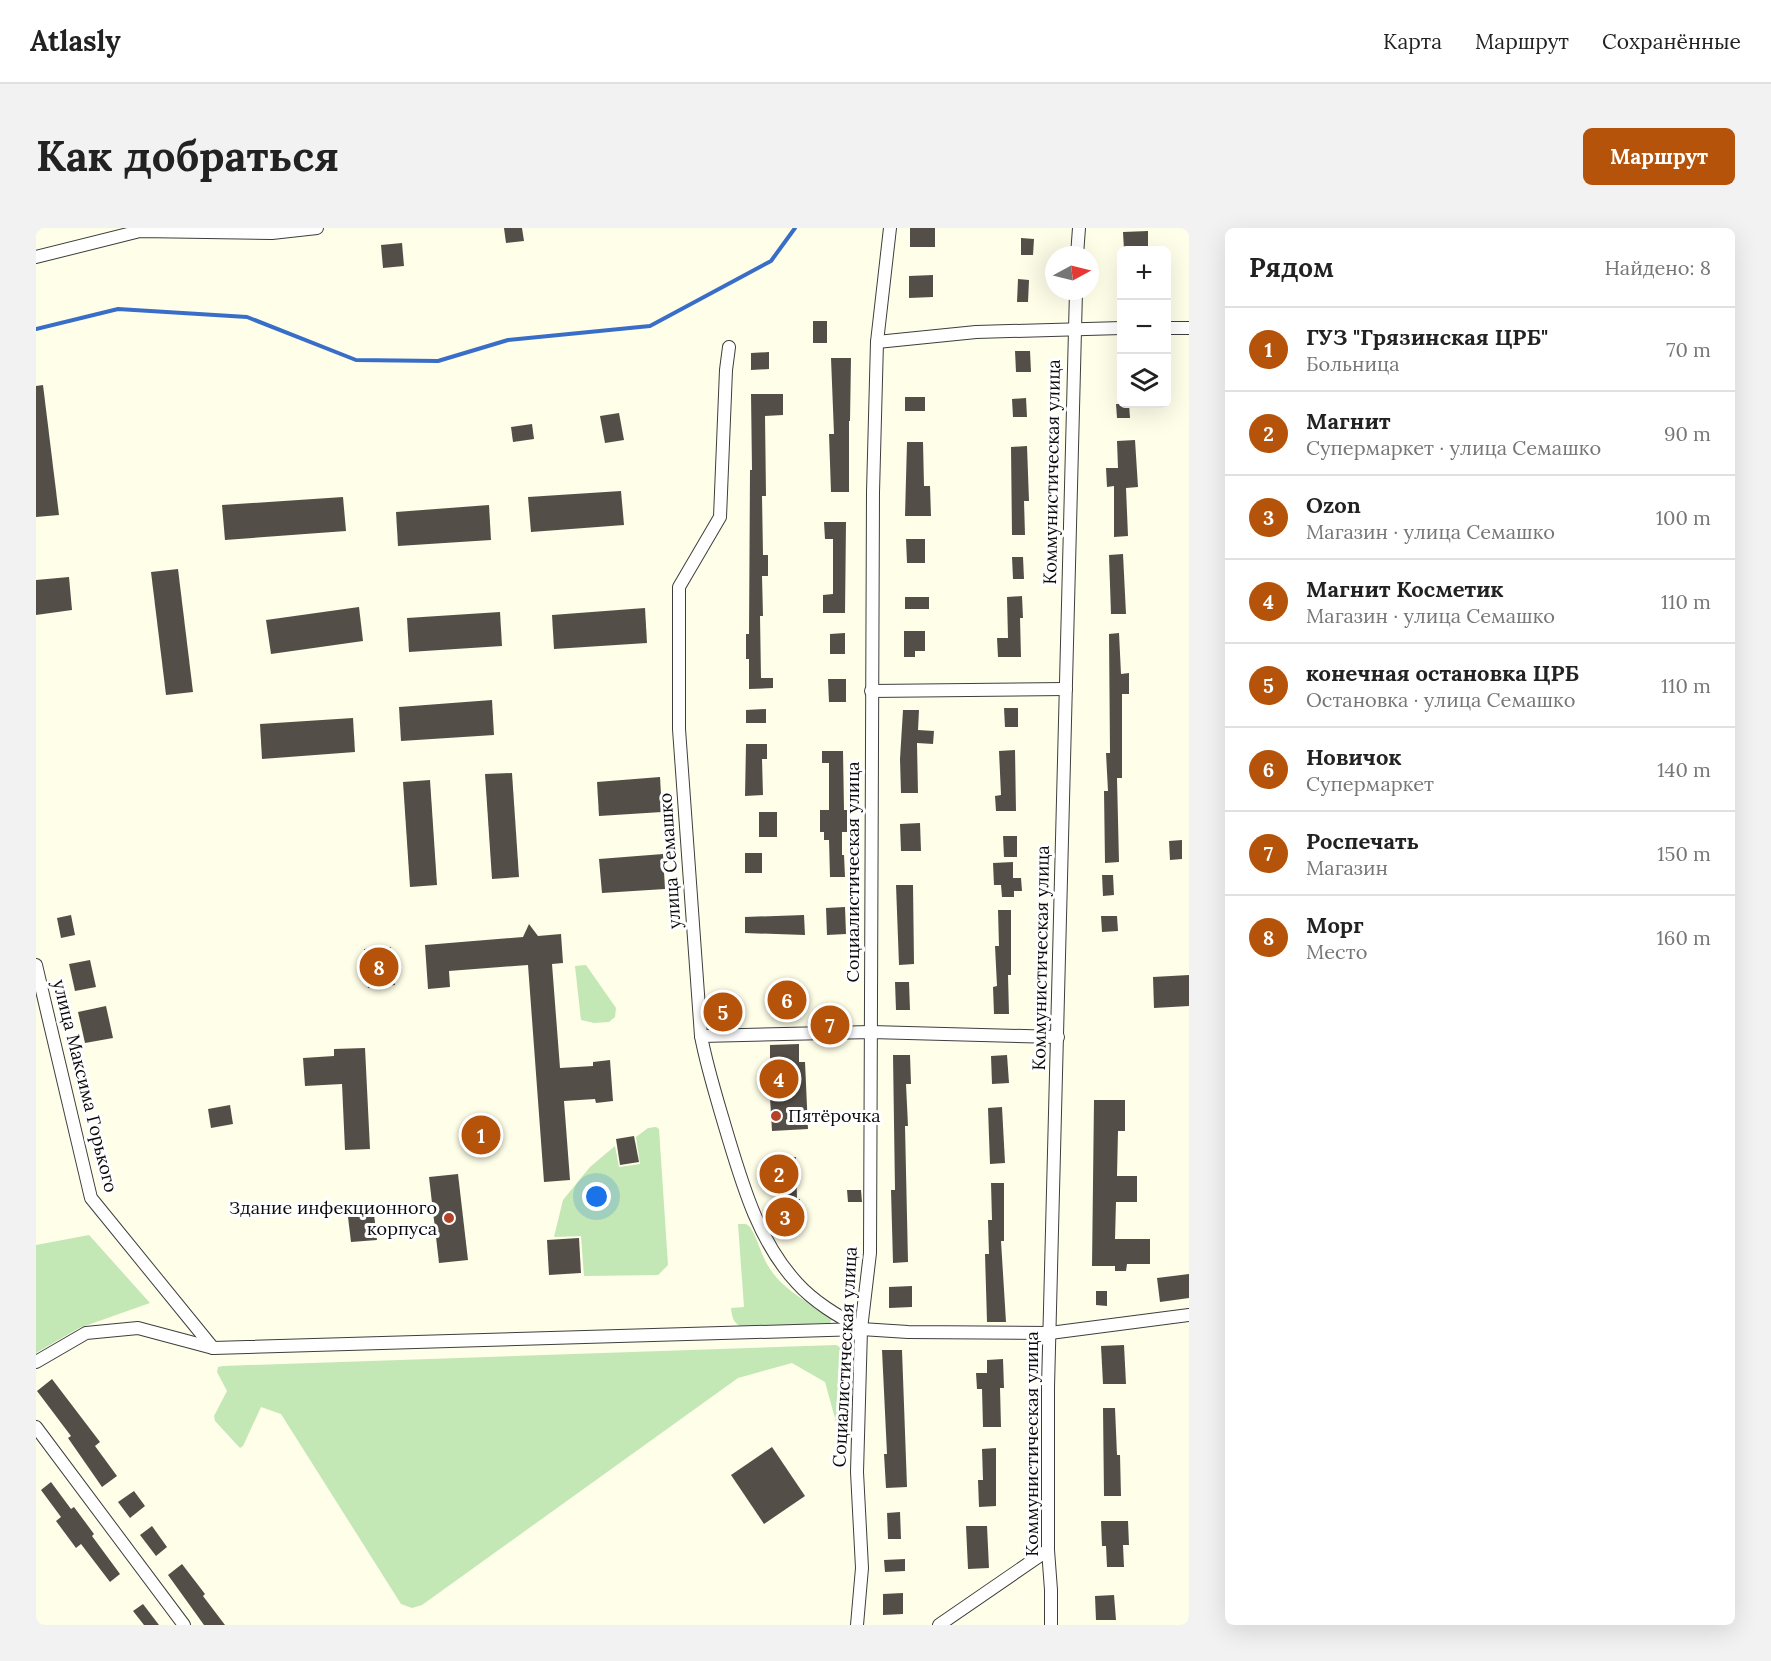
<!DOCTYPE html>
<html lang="ru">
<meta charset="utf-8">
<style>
:root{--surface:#fff;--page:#f2f2f2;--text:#222;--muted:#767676;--line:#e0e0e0;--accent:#b45309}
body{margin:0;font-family:Lora,serif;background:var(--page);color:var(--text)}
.controls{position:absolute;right:18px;top:18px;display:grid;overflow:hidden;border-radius:9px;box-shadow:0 6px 24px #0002}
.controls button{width:54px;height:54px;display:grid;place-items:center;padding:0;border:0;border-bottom:2px solid var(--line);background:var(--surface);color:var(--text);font:30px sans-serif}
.compass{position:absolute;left:1009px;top:18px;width:54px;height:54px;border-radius:50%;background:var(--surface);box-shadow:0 6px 24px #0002;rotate:83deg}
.you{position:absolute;left:561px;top:969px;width:21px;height:21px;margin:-15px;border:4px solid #fff;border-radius:50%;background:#1a73e8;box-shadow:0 0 0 9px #1a73e833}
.badge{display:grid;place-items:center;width:39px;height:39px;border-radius:50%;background:var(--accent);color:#fff;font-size:20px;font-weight:700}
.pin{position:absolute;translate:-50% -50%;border:3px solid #fff;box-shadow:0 2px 6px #0006}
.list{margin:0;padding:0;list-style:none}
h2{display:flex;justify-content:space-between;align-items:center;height:78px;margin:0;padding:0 24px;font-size:26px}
h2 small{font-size:20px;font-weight:400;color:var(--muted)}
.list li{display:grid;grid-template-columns:39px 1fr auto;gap:18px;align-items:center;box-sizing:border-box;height:84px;padding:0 24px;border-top:2px solid var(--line)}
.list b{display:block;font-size:22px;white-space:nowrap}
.list p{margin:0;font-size:20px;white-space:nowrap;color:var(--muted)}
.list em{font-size:20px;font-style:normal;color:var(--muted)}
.icon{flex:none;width:33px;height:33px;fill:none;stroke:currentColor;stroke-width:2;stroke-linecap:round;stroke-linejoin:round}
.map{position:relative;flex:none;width:1153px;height:1397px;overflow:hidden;border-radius:9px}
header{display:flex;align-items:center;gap:36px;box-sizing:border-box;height:84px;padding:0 30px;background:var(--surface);border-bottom:2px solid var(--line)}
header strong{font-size:28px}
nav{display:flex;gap:33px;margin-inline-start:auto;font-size:21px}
.intro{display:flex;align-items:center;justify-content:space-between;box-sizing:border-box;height:144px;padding:0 36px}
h1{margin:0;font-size:42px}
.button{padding:15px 27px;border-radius:9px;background:var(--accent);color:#fff;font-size:21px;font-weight:700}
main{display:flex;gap:36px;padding:0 36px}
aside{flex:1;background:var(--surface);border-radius:9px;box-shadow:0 6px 24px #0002}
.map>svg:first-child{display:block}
.green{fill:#c3e7b5}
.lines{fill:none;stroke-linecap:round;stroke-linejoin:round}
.stream{stroke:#396ec8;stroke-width:4}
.building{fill:#534f48}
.street-casing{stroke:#3e3e3e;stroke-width:14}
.street{stroke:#fff;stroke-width:12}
.poi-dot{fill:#b54228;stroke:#fff;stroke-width:2}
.labels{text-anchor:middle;stroke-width:6;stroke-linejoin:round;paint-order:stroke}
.street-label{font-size:18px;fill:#0b0b0b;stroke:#fff}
.poi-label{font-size:18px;fill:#0b0b0b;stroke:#fff;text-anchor:start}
</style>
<header>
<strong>Atlasly</strong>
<nav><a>Карта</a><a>Маршрут</a><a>Сохранённые</a></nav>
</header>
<div class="intro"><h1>Как добраться</h1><a class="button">Маршрут</a></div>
<main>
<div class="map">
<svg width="1153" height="1397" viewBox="0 0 1153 1397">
<rect width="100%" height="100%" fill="#fefee9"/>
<g class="green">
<polygon points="550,737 580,780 579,789 573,794 558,795 545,792 539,738"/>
<polygon points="620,899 623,901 632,1037 622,1047 548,1048 545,1008 518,1009 527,972 554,939 579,918 583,939 604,936 600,909 612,900"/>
<path d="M702 996H710L714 999C722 1011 725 1028 734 1041 749 1064 775 1075 796 1091L794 1095 705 1099C697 1094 696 1089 695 1080L708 1079Z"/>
<polygon points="53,1007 114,1075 43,1100 0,1125 0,1017"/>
<polygon points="800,1117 806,1120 809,1194 804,1196 800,1194 789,1154 756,1135 702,1150 386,1377 376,1380 365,1376 245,1186 225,1179 207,1218 204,1220 179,1193 178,1188 191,1163 181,1144 182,1139 187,1138"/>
</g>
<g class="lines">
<polyline class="stream" points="0,101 82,81 211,89 320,132 402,133 472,112 614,98 735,33 759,0"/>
</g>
<g class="building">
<polygon points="468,0 486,0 488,13 470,15"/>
<rect x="874" y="0" width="25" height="19"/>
<polygon points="1112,3 1112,22 1088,22 1087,4"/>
<polygon points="985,10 998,11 997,27 985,27"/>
<polygon points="366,15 368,38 347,40 345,17"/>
<polygon points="897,47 897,69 873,70 873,48"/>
<polygon points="982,51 993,52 992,74 981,74"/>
<rect x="777" y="93" width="14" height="22"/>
<polygon points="979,123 994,123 995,144 980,144"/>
<polygon points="733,124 733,141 715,142 715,125"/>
<polygon points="795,130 815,130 814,193 813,193 813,264 795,264 793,206 798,206"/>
<polygon points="7,157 23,287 0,289 0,158"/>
<polygon points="715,166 747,166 747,187 729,188 730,268 726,268 727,327 732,327 732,348 726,348 727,388 724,388 725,450 737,450 737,460 713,461 713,431 710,431 710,406 713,406 714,242 716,242"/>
<rect x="869" y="169" width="20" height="14"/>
<polygon points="990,170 991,189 977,189 976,171"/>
<polygon points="1080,176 1093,176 1094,190 1081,190"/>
<polygon points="583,185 588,212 569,215 564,188"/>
<polygon points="496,196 498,211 477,214 475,199"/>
<polygon points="1099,212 1102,259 1090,260 1092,308 1078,309 1078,258 1071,259 1070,240 1082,240 1081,213"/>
<polygon points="871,214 887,214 888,258 894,258 895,288 869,288"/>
<polygon points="991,218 993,273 988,273 989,307 976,307 975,219"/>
<polygon points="585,263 588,297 495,304 492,269"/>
<polygon points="307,269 310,303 189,312 186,277"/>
<polygon points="453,277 455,312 362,318 360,284"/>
<polygon points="788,294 810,294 809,385 787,385 787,367 797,366 797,311 789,311"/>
<polygon points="870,311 889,311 889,335 871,335"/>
<polygon points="1087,326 1090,386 1075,386 1073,327"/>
<polygon points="976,329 987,329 988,351 977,351"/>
<polygon points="142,341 157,464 130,467 115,344"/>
<polygon points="33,349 36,382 0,387 0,352"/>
<polygon points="986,368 987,390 984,390 985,429 962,429 961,410 972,410 971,369"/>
<rect x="869" y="369" width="24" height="12"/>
<polygon points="323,379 327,413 235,426 230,392"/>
<polygon points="609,380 611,415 518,421 516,387"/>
<polygon points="464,384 466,418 373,424 371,390"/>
<polygon points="868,403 889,403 889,423 879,423 879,429 868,429"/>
<polygon points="809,405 809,426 794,426 794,406"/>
<polygon points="1083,405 1085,446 1093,445 1093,466 1086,466 1086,550 1081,550 1083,634 1069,635 1068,563 1072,563 1070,525 1074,525 1073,406"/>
<polygon points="792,451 810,451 810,474 793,474"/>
<polygon points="456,472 458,507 365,513 363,479"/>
<polygon points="968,480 982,480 982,499 969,499"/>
<polygon points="730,481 730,495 710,495 710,482"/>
<polygon points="867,482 883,482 882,502 898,503 897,516 881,515 882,565 865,565 864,531"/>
<polygon points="317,490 319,524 226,531 224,496"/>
<polygon points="710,516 731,516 731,531 726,531 727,567 709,568"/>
<polygon points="979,522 980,583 960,583 959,568 965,567 963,523"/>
<polygon points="786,523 807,523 808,582 811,582 811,604 806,604 806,627 808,627 809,649 794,649 793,612 788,612 788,604 784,604 784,582 793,582 793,535 786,535"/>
<polygon points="476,545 483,649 456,651 449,546"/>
<polygon points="624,549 626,584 563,588 561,554"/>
<polygon points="394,552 401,657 374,659 367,554"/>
<rect x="723" y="584" width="18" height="25"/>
<polygon points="884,595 885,623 865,623 864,596"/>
<polygon points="967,608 981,608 981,629 968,629"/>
<polygon points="1146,612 1146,631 1134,632 1133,613"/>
<rect x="709" y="625" width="17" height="20"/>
<polygon points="627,626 629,661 566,665 563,631"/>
<polygon points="977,634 977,650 985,650 986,663 978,663 978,669 966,669 965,657 958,657 957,635"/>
<polygon points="1066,647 1077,647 1078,667 1067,668"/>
<polygon points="860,657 877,657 878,736 863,737"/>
<polygon points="809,679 810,706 791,707 790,680"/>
<polygon points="962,682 975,682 975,747 972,747 973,786 958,786 957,759 961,758 959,718 963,718"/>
<polygon points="35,687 39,707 25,710 21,690"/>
<polygon points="768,687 769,707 709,705 709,689"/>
<polygon points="1065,688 1081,688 1082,703 1066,704"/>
<polygon points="493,696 502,708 525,706 527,735 516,736 524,840 557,838 557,834 574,832 577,873 560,875 559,871 528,873 534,952 508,954 492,737 413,743 414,759 392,761 389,717 487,709"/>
<polygon points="355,719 359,757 332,760 328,721"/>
<polygon points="54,732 60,759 39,763 33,736"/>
<polygon points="1153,747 1153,778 1118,780 1117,749"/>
<polygon points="859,754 873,754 874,782 860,782"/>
<polygon points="762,759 763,784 742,785 741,760"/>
<polygon points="701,773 702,792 681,793 681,774"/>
<polygon points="70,778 77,810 49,815 42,784"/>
<polygon points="763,816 763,834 769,834 772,901 736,903 732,836 734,836 734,817"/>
<polygon points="329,820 334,921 309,922 306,856 269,858 267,830 298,828 298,821"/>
<polygon points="857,827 874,827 875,856 870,856 872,898 869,898 872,1034 857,1035 855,962 859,962"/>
<polygon points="971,827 973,855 956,856 955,828"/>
<polygon points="1058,872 1089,872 1089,903 1082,903 1081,948 1101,948 1101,974 1080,974 1079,1011 1114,1011 1114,1036 1091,1036 1090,1043 1079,1043 1079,1038 1056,1038"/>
<polygon points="194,877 197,896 175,900 172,881"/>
<polygon points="966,879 969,935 954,936 952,880"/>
<polygon points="598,908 603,934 584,937 580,911"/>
<polygon points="760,929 761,971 764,971 764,1006 741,1006 741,957 736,958 735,930"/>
<polygon points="422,946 432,1032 403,1035 393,949"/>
<polygon points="955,955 968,955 968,1013 965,1013 970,1094 951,1094 949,1026 953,1026 952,992 956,992"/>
<polygon points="811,962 825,962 826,974 812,974"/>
<polygon points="338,986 341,1012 315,1014 312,989"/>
<polygon points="543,1010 545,1045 513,1047 511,1012"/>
<polygon points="1153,1046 1153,1070 1124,1074 1121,1050"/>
<polygon points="876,1058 876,1079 853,1080 853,1059"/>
<polygon points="1060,1063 1071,1063 1071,1078 1060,1077"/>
<polygon points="1088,1117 1090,1156 1067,1156 1065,1118"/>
<polygon points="846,1122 866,1122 871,1259 850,1260 848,1226 851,1226"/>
<polygon points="967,1131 968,1160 964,1160 965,1199 947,1199 946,1161 941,1161 940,1145 951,1145 951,1132"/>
<polygon points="16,1151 64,1214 59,1218 81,1248 66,1259 32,1210 35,1208 1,1163"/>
<polygon points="1067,1180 1079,1180 1081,1227 1084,1227 1085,1268 1068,1268"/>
<polygon points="736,1219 769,1268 728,1296 695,1247"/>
<polygon points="960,1220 960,1278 943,1279 942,1252 947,1252 946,1221"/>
<polygon points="15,1254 35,1281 38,1279 58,1306 56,1308 84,1346 74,1354 45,1316 40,1320 20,1293 25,1289 5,1262"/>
<polygon points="98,1263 109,1278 94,1290 82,1274"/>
<polygon points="864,1284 865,1311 852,1311 851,1285"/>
<polygon points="1065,1293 1092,1293 1093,1317 1087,1317 1088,1339 1071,1339 1070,1318 1066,1318"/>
<polygon points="116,1298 131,1319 120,1328 104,1307"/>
<polygon points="930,1298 951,1298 953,1340 932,1341"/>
<polygon points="869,1331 869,1343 849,1344 848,1332"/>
<polygon points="146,1336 169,1366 167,1368 189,1397 168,1397 132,1347"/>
<polygon points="867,1365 867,1386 847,1387 847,1366"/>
<polygon points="1078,1367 1080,1392 1060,1392 1059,1368"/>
<polygon points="107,1376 123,1397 108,1397 97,1383"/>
</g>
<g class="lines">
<g class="street-casing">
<g id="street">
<polyline points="1041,27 1043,0"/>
<polyline points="0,29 104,3 236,5 281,0"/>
<polyline points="1130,100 1153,100"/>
<polyline points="841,114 940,104 1086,100"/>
<path d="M693 119 690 142 684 289 643 359V501L665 808C671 840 681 871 690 902 706 955 722 1013 761 1055 778 1074 802 1088 824 1100"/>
<polyline points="835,463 1030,461"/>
<polyline points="0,737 55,970 177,1120"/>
<polyline points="665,808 835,804 1022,809"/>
<polyline points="0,1134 50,1105 102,1100 177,1120 825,1101 872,1104 1014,1105 1153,1087"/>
<polyline points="0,1199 148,1397"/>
<polyline points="821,1397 826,1340 821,1244 825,1101 834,1025 837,264 841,114 854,0"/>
<polyline points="903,1397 1012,1322"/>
<polyline points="1015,1397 1015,1362 1012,1322 1012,1159 1040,63"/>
</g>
</g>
<use href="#street" class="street"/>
</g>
<g class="poi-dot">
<circle cx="740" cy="888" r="6"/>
<circle cx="413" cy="990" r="6"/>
</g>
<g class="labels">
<g class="street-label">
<text transform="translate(1016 244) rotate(-89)" y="6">Коммунистическая улица</text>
<text transform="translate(634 633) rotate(-94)" y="6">улица Семашко</text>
<text transform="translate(817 644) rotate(-90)" y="6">Социалистическая улица</text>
<text transform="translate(1005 730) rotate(-89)" y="6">Коммунистическая улица</text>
<text transform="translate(49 858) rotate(76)" y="6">улица Максима Горького</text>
<text transform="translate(809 1129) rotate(-87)" y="6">Социалистическая улица</text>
<text transform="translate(996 1216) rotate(-90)" y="6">Коммунистическая улица</text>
</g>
<g class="poi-label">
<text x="752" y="894">Пятёрочка</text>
<text x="401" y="986" text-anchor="end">Здание инфекционного<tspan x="401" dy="21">корпуса</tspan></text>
</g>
</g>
</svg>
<div class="controls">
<button>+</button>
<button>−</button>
<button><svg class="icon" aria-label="layers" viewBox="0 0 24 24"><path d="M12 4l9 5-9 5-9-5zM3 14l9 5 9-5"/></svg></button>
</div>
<svg class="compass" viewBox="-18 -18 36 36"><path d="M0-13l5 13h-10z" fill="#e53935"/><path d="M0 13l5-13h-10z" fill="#767676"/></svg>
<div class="you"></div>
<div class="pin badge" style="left:445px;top:907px">1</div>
<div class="pin badge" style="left:743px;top:946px">2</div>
<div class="pin badge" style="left:749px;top:989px">3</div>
<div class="pin badge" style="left:743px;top:851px">4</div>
<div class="pin badge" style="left:687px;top:784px">5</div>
<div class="pin badge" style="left:751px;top:772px">6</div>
<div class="pin badge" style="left:794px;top:797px">7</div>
<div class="pin badge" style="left:343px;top:739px">8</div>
</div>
<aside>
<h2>Рядом<small>Найдено: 8</small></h2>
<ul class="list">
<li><span class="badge">1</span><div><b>ГУЗ &quot;Грязинская ЦРБ&quot;</b><p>Больница</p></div><em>70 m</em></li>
<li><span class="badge">2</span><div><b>Магнит</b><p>Супермаркет · улица Семашко</p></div><em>90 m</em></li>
<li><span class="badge">3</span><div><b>Ozon</b><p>Магазин · улица Семашко</p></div><em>100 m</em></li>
<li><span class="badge">4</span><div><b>Магнит Косметик</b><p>Магазин · улица Семашко</p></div><em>110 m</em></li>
<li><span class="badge">5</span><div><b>конечная остановка ЦРБ</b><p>Остановка · улица Семашко</p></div><em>110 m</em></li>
<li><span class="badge">6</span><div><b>Новичок</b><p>Супермаркет</p></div><em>140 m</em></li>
<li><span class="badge">7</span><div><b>Роспечать</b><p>Магазин</p></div><em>150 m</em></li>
<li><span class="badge">8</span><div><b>Морг</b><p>Место</p></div><em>160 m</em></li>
</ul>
</aside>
</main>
